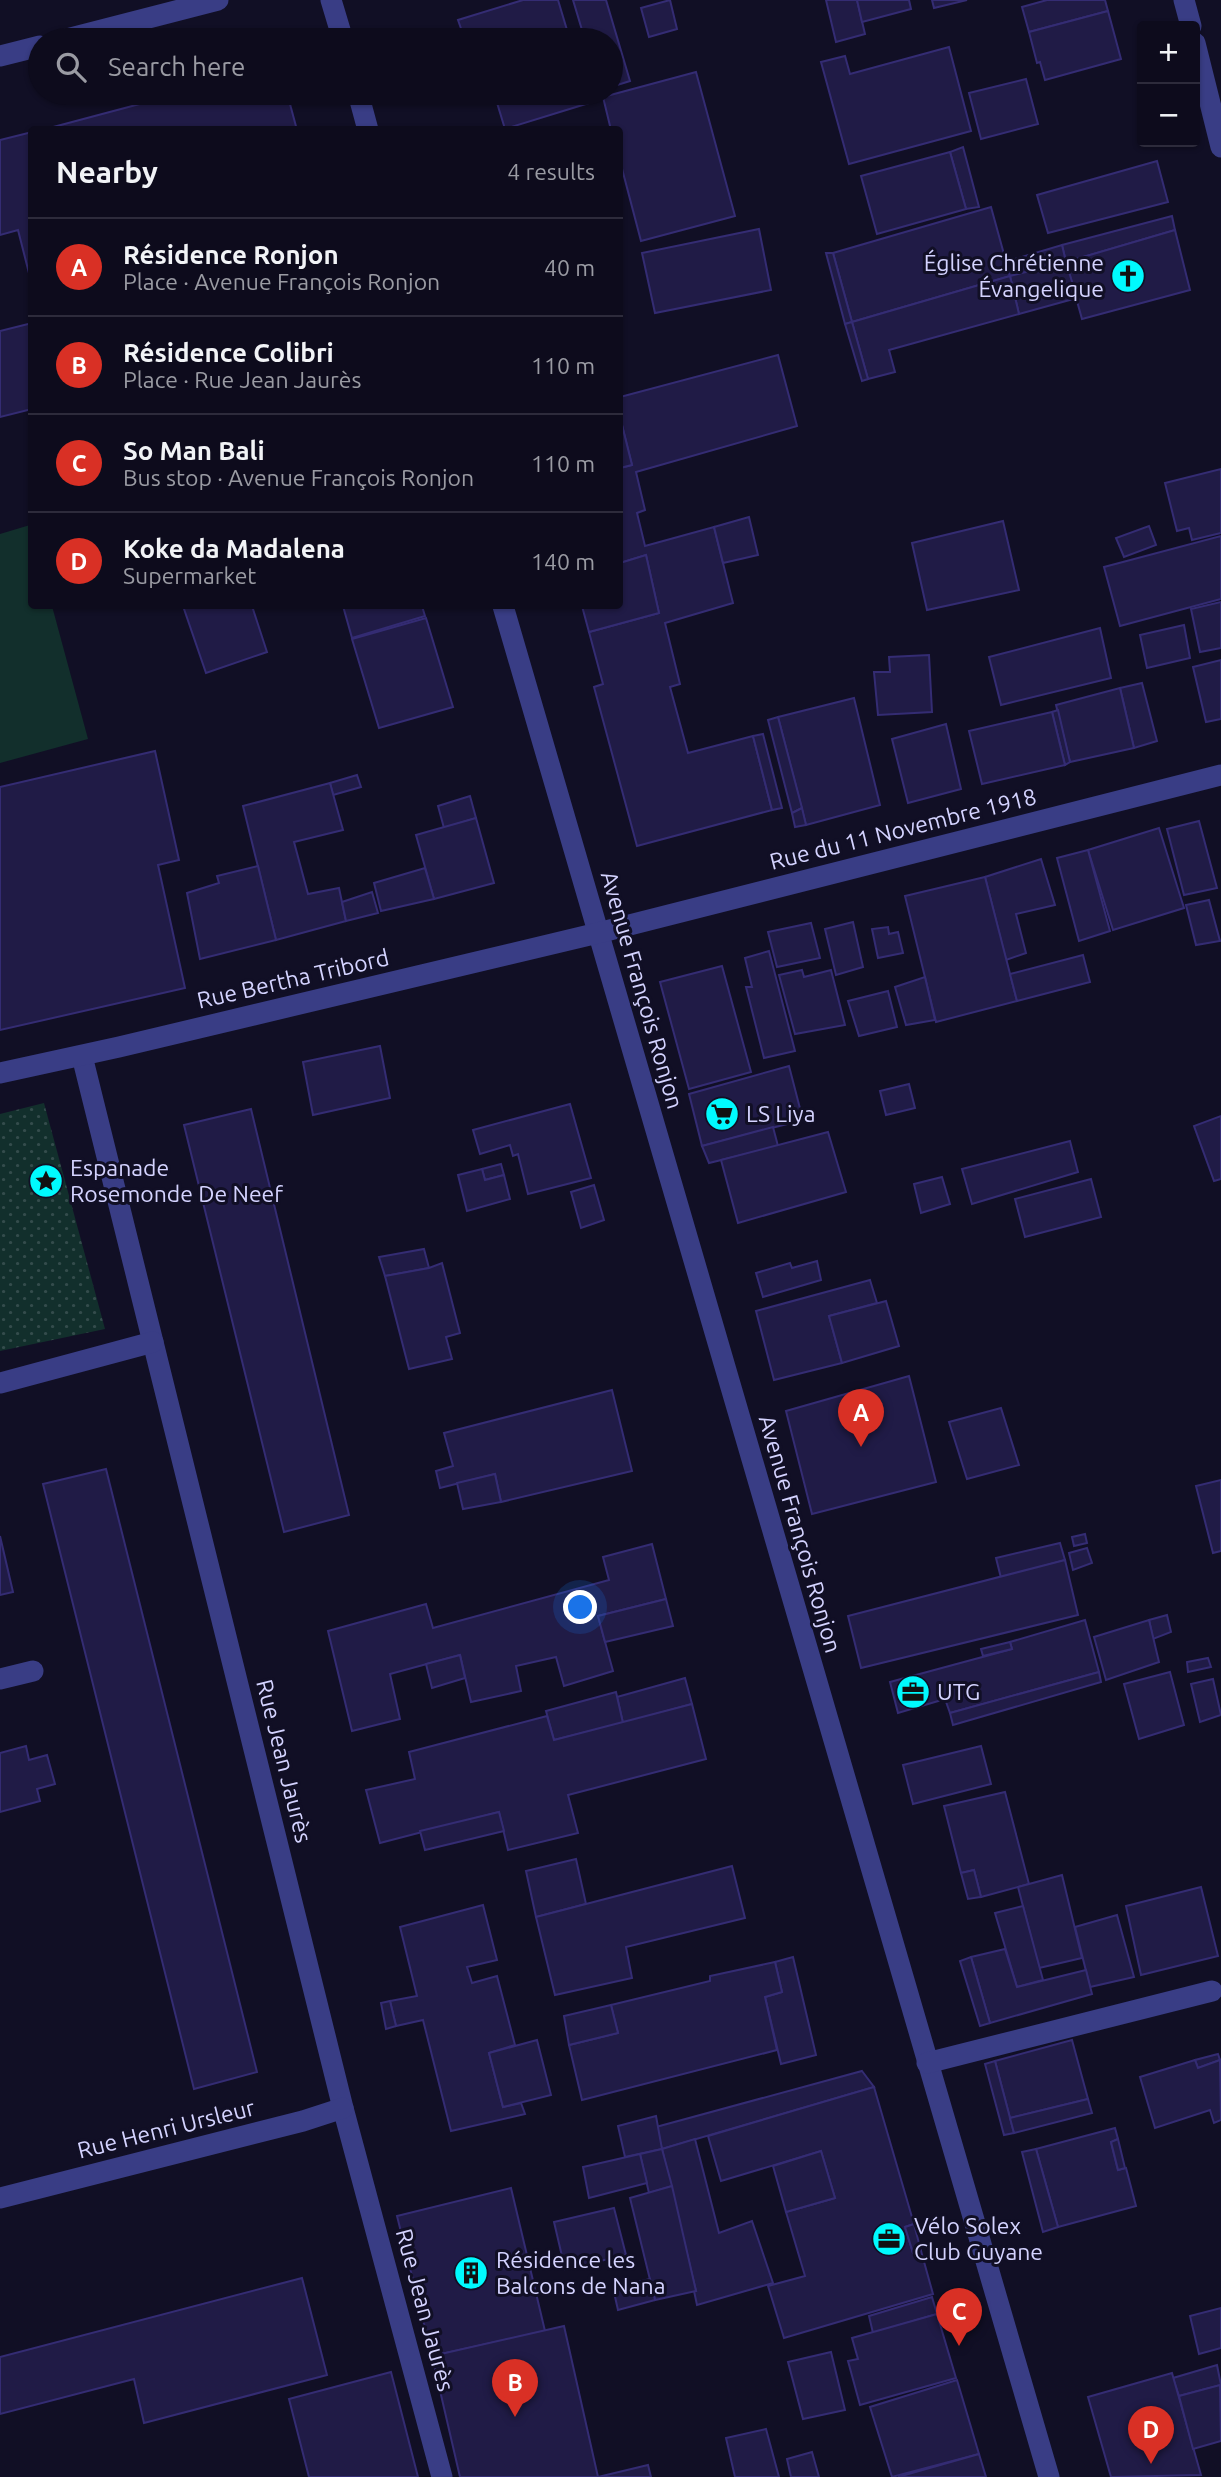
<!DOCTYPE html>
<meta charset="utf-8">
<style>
:root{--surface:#0d0b1c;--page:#1b1929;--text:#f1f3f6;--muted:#9a9ba3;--line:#2d2b3b;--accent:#d93025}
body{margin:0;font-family:Ubuntu,sans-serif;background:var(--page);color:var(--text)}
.controls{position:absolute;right:21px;top:21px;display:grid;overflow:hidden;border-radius:7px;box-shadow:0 2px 5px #0004}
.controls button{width:63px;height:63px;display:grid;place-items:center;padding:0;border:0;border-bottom:2px solid var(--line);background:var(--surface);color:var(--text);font:35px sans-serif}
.you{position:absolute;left:581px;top:1608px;width:24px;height:24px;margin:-18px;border:5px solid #fff;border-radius:50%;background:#1a73e8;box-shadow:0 0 0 10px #1a73e833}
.badge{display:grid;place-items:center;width:46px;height:46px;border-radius:50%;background:var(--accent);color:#fff;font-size:23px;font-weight:700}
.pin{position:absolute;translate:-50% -58px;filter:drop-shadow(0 2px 4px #0008)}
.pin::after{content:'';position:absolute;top:37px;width:24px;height:21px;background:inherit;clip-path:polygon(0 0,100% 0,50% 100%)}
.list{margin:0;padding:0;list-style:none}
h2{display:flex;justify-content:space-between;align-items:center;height:91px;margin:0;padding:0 28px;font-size:30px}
h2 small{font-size:23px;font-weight:400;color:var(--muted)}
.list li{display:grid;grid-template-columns:46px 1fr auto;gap:21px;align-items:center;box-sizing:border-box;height:98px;padding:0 28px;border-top:2px solid var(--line)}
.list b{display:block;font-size:26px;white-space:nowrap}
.list p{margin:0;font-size:23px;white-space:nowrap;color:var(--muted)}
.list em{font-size:23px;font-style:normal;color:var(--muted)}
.icon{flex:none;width:38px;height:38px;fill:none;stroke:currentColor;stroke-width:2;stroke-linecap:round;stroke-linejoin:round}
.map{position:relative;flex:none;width:1221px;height:2477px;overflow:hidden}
.search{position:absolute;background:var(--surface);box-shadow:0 2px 5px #0004;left:28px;top:28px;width:595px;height:77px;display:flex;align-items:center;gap:18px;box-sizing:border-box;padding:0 24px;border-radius:38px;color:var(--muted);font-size:26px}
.panel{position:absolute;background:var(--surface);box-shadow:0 2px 5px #0004;left:28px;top:126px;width:595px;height:483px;border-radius:7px}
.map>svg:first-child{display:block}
.park{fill:url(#park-dots)}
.garden{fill:#122f2c}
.building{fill:#201b46;stroke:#342c73;stroke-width:2}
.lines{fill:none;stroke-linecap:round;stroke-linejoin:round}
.minor{stroke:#393d85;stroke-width:21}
.labels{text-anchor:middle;stroke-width:6;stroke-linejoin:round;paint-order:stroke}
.poi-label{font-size:23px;fill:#d4d3ff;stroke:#110f25;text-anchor:start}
.street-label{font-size:23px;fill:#d4d3ff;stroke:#110f25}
</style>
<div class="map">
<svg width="1221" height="2477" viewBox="0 0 1221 2477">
<defs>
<pattern id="park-dots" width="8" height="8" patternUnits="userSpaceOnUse" patternTransform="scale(1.75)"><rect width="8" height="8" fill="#122f2c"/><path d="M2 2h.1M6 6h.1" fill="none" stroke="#344c4c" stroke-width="1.8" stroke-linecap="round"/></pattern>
</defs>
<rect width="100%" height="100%" fill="#110f25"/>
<polygon class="park" points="44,1103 105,1329 0,1351 0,1114"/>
<polygon class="garden" points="30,525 32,606 52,606 88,739 0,763 0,534"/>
<g class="building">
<polygon points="523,0 558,0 570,40 465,40 458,20"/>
<polygon points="573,0 606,0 630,81 611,87 611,40 585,40"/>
<polygon points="670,0 677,29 649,37 641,8"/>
<polygon points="826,0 857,0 865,34 836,42"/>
<polygon points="857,0 909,0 911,9 862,22"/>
<polygon points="932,0 967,0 934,8"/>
<polygon points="1047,0 1105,0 1108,11 1029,32 1022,7"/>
<polygon points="1108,11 1121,59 1045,80 1040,62 1037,63 1029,32"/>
<polygon points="949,47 971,131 849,164 821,62 845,56 850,74"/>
<polygon points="696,72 735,216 641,241 620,161 620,130 611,130 603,97"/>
<polygon points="1026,79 1038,124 981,139 969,93"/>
<polygon points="181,93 287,93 297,130 42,130"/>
<polygon points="494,93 586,93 589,103 505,129"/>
<polygon points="32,132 32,285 18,230 0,235 0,140"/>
<polygon points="963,147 979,207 966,209 950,152"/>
<polygon points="950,152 966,209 877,234 861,176"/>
<polygon points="1157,161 1168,202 1048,233 1037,195"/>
<polygon points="991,207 1010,276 852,322 833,253"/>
<polygon points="1172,216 1175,230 1066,262 1062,245"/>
<polygon points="759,229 771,290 655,313 642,253"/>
<polygon points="1175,230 1190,290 1082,319 1066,262"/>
<polygon points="1062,245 1066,262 1010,276 1005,262"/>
<polygon points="826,253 833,253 852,322 845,324"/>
<polygon points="1066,262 1077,298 1019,314 1010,276"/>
<polygon points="1010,276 1019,314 889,350 895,372 868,379 852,322"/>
<polygon points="852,322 868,379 862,381 845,324"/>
<polygon points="32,323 32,409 0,417 0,331"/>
<polygon points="778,355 797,426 636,472 645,510 637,513 645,546 714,527 733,603 665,623 680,684 670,687 688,753 753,736 772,810 637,846 594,687 603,684 589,632 659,613 646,555 620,563 620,468 632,465 620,417 620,397"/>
<polygon points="620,417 632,465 620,468"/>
<polygon points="1221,469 1221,533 1192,540 1189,528 1177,531 1165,483"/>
<polygon points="749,517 758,555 723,563 714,527"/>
<polygon points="1003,521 1019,590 927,610 912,543"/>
<polygon points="1149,526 1156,545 1124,557 1116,538"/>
<polygon points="1221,536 1221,599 1120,626 1104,567"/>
<polygon points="646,555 659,613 589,632 582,606 620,606 620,563"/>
<polygon points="1221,602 1221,648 1200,652 1191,609"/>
<polygon points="183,606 252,606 267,652 206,673"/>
<polygon points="343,606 422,606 425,616 352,638"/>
<polygon points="426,618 453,707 379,728 352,639"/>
<polygon points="1184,625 1190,658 1147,668 1140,635"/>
<polygon points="1100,628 1111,678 1001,705 989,657"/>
<polygon points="929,655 932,712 878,715 874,672 890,672 889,657"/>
<polygon points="1221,660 1221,719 1206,722 1193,667"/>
<polygon points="1142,683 1157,741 1134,748 1120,688"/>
<polygon points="1120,688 1134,748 1070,762 1056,705"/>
<polygon points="854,698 880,805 806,825 778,717"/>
<polygon points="1058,710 1070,762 1065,765 1052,712"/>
<polygon points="1052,712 1065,765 982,784 969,731"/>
<polygon points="778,717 802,808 792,813 768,720"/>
<polygon points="946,724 961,789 908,803 892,739"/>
<polygon points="763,734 782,808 772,810 753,736"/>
<polygon points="155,751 179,860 158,865 185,988 0,1030 0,787"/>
<polygon points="357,775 361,787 333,795 330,783"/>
<polygon points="330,783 343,830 294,842 308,894 339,888 346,921 276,940 243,806"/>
<polygon points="470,796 476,818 444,828 438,806"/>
<polygon points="802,808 806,825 795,827 792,813"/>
<polygon points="476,818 494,883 434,899 416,835"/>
<polygon points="1199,821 1217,888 1184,895 1167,829"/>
<polygon points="1159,828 1184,908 1113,930 1088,850"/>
<polygon points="1088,850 1110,931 1079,941 1057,858"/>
<polygon points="1041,859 1055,905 1016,914 1026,953 1006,960 985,877"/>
<polygon points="258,866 276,940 200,959 187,893 219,883 217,876"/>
<polygon points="425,868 434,899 381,911 374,883"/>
<polygon points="985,877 1017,1001 936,1022 905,896"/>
<polygon points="372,892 378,913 346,921 342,902"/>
<polygon points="1209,900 1220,941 1196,945 1186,905"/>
<polygon points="853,922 863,967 836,975 825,929"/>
<polygon points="811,923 820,958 777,967 768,932"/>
<polygon points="888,927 889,934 898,932 903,953 878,958 872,929"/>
<polygon points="769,951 795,1051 764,1058 746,987 752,987 745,958"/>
<polygon points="1083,955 1090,982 1017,1001 1010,974"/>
<polygon points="722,966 751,1072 689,1089 660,982"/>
<polygon points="802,970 804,977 831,970 845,1025 795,1034 779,975"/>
<polygon points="925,977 935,1020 906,1025 895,987"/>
<polygon points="888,991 897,1027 859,1036 848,1001"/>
<polygon points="380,1046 390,1098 313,1115 303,1062"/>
<polygon points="789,1066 803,1120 702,1146 689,1094"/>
<polygon points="909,1084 915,1108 886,1115 880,1091"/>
<polygon points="570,1104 591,1178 528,1194 518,1154 513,1156 510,1145 480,1154 473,1130"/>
<polygon points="251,1109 349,1515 284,1532 184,1125"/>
<polygon points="1221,1116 1221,1179 1214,1181 1194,1126"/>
<polygon points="773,1127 778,1146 709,1163 702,1146"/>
<polygon points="828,1132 846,1192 738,1223 721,1160"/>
<polygon points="1070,1141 1078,1172 972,1204 962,1169"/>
<polygon points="501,1164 504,1175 485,1180 482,1169"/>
<polygon points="482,1169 485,1180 504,1175 510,1199 467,1211 458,1175"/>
<polygon points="942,1177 950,1204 921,1213 914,1184"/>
<polygon points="1091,1179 1101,1217 1025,1237 1015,1199"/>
<polygon points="594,1185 604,1220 581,1228 571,1192"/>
<polygon points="424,1249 429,1268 385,1276 379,1257"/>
<polygon points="817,1261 821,1280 763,1297 756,1273 790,1263 792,1268"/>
<polygon points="442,1263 460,1333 446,1337 452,1359 409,1369 385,1276 429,1268"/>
<polygon points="870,1280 877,1303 829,1316 842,1363 774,1380 756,1311"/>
<polygon points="886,1301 899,1346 842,1363 829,1316"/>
<polygon points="909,1376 936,1482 812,1514 786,1411"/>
<polygon points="612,1390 632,1471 501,1502 495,1474 440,1488 436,1471 453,1466 444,1433"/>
<polygon points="1001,1408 1019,1465 967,1479 949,1422"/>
<polygon points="106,1469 257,2072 194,2089 43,1484"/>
<polygon points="495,1474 501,1502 463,1509 457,1483"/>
<polygon points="1221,1480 1221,1551 1213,1553 1196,1486"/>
<polygon points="1085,1534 1087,1543 1074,1546 1072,1537"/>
<polygon points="0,1536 13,1592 0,1595"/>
<polygon points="1060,1543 1065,1560 1001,1578 996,1558"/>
<polygon points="652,1544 666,1599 598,1616 613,1671 564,1686 556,1657 516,1666 521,1691 471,1702 460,1655 390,1674 400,1719 352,1731 328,1631 426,1604 433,1628 609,1580 603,1557"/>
<polygon points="1087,1548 1092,1563 1073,1570 1069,1553"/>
<polygon points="1065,1560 1078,1615 861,1668 848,1616"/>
<polygon points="666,1599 673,1626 605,1642 598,1616"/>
<polygon points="1167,1615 1171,1632 1153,1639 1149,1620"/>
<polygon points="1085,1620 1099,1672 950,1713 945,1699 898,1713 890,1682 1012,1649 1010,1642"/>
<polygon points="1149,1620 1159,1662 1106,1680 1094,1637"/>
<polygon points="1010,1642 1012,1649 983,1656 981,1649"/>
<polygon points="460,1655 465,1678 432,1688 426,1664"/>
<polygon points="1208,1658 1211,1667 1188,1672 1187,1662"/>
<polygon points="1099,1672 1101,1682 953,1725 950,1713"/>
<polygon points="1170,1672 1184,1725 1139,1739 1124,1684"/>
<polygon points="685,1678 692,1704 623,1723 617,1697"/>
<polygon points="1213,1679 1221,1715 1200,1722 1191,1684"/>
<polygon points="616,1692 623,1723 554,1740 546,1711"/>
<polygon points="692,1704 706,1759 568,1795 578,1833 508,1850 499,1812 380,1843 366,1790 415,1779 409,1752 547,1716 554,1740"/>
<polygon points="26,1746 29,1760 47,1755 55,1784 37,1789 40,1801 0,1812 0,1753"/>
<polygon points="981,1746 991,1784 913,1804 903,1765"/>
<polygon points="1005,1792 1029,1884 981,1897 974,1870 961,1873 944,1806"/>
<polygon points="499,1812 504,1831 425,1850 420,1831"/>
<polygon points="576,1859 586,1904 536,1917 526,1871"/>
<polygon points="732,1866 745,1918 626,1947 632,1978 555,1995 536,1917"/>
<polygon points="974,1870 981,1897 968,1899 961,1873"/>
<polygon points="1062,1875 1082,1958 1039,1968 1018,1887"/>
<polygon points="1201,1887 1218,1956 1141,1975 1126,1906"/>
<polygon points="483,1905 497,1960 467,1967 472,1983 497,1976 515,2045 489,2053 503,2107 521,2103 525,2114 451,2131 423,2020 396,2026 390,2001 417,1996 400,1927"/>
<polygon points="1023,1906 1043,1980 1017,1987 995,1913"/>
<polygon points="1117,1915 1134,1977 1090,1987 1075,1927"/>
<polygon points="1005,1949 1017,1987 1086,1970 1092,1994 990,2023 971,1957"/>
<polygon points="793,1957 816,2055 781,2064 765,1997 782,1992 775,1962"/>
<polygon points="971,1957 990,2023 980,2026 960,1961"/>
<polygon points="775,1962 782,1992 765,1997 777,2050 582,2100 569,2045 618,2033 611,2005 710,1981 710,1976"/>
<polygon points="390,2001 396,2026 386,2029 381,2003"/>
<polygon points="611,2005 618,2033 569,2045 564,2016"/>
<polygon points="537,2040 551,2095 503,2107 489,2053"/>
<polygon points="1072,2040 1088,2099 1010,2118 995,2061"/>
<polygon points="1218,2054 1220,2060 1198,2068 1195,2060"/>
<polygon points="1195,2060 1198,2068 1220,2060 1221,2120 1214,2123 1210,2110 1155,2128 1140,2077"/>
<polygon points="995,2061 1014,2133 1004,2135 985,2064"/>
<polygon points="862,2071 874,2087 662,2149 656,2127"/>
<polygon points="874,2087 914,2224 905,2227 913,2253 921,2251 933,2294 784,2338 768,2286 805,2276 786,2212 835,2198 821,2151 721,2181 708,2136"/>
<polygon points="1088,2099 1092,2113 1014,2133 1010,2118"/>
<polygon points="656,2116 662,2149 625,2157 618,2126"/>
<polygon points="1115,2128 1118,2139 1111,2142 1118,2170 1126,2168 1136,2206 1058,2227 1036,2149"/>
<polygon points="695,2139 719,2233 752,2221 773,2283 697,2305 694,2291 696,2291 662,2149"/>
<polygon points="1118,2139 1125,2168 1118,2170 1111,2142"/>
<polygon points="662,2149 672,2186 649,2193 640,2154"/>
<polygon points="1036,2149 1058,2227 1043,2232 1022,2152"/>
<polygon points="821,2151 835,2198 786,2212 773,2166"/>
<polygon points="640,2154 647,2183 589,2198 583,2167"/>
<polygon points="672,2186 696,2291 655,2300 630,2198"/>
<polygon points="511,2188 545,2331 432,2356 397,2216"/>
<polygon points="614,2208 626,2255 565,2269 554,2222"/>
<polygon points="914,2224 921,2251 913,2253 905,2227"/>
<polygon points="302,2278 327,2375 144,2423 134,2379 0,2414 0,2357"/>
<polygon points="650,2279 655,2300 618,2310 613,2288"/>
<polygon points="932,2297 937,2314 873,2333 869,2316"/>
<polygon points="1221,2308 1221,2348 1199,2354 1190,2316"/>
<polygon points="937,2314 956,2378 860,2405 848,2361 858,2359 852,2338"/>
<polygon points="564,2326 598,2477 460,2477 432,2356"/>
<polygon points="831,2352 845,2410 803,2419 788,2362"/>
<polygon points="1217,2365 1221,2385 1179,2396 1173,2378"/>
<polygon points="391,2372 418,2477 309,2477 289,2399"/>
<polygon points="1172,2373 1201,2475 1111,2477 1088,2397"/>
<polygon points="957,2380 979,2454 892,2477 870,2407"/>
<polygon points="1220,2385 1221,2441 1193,2449 1179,2396"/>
<polygon points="766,2429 779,2477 735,2477 726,2438"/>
<polygon points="812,2452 819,2477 791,2477 787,2459"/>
<polygon points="979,2454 986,2477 898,2477"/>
<polygon points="648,2465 651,2477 597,2477 598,2477"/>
</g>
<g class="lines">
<g class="minor">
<polyline points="331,0 343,40"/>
<polyline points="1184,0 1191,26"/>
<polyline points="63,40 218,0"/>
<polyline points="1195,43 1221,147"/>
<polyline points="0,56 40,46"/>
<polyline points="358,93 368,130"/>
<polyline points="503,606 1049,2477"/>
<polyline points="82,1056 343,2108 442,2477"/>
<polyline points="0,1073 119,1047 598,933 1221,775"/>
<polyline points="0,1383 153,1342"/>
<polyline points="0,1679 33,1671"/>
<polyline points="927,2063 1212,1991"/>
<polyline points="0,2198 303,2121 343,2108"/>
</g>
</g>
<defs>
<g id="church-disc" transform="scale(1.75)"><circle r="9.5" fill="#00fafe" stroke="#110f25"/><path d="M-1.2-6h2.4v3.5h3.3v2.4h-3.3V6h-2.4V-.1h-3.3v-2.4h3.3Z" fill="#111"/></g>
<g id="supermarket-disc" transform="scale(1.75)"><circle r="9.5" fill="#00fafe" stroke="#110f25"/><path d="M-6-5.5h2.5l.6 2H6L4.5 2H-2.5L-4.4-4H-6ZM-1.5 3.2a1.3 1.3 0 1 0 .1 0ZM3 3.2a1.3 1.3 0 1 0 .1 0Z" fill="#111"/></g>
<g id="sight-disc" transform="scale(1.75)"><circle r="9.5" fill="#00fafe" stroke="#110f25"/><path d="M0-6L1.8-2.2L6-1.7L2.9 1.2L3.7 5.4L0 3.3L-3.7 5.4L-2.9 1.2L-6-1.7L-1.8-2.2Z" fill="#111"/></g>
<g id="office-disc" transform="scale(1.75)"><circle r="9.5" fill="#00fafe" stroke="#110f25"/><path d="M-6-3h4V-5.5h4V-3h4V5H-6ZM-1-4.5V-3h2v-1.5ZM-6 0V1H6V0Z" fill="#111"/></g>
<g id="building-disc" transform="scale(1.75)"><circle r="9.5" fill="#00fafe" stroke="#110f25"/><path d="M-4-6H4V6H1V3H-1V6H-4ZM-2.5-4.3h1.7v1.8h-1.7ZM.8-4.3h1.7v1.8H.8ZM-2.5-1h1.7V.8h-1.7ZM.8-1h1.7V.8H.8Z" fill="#111"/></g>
</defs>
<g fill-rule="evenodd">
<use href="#church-disc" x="1128" y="276"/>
<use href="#supermarket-disc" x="722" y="1114"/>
<use href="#sight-disc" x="46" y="1181"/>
<use href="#office-disc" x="913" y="1692"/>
<use href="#office-disc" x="889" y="2239"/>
<use href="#building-disc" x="471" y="2273"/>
</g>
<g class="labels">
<g class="poi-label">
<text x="1104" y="271" text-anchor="end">Église Chrétienne<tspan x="1104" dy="26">Évangelique</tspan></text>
<text x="746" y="1122">LS Liya</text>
<text x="70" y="1176">Espanade<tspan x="70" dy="26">Rosemonde De Neef</tspan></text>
<text x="937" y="1700">UTG</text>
<text x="914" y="2234">Vélo Solex<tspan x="914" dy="26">Club Guyane</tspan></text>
<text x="496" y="2268">Résidence les<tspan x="496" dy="26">Balcons de Nana</tspan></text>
</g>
<g class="street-label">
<text transform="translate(903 829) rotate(-14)" y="8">Rue du 11 Novembre 1918</text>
<text transform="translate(293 979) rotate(-13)" y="8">Rue Bertha Tribord</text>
<text transform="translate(642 990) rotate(74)" y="8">Avenue François Ronjon</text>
<text transform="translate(800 1534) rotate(74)" y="8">Avenue François Ronjon</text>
<text transform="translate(284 1761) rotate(76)" y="8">Rue Jean Jaurès</text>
<text transform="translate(166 2129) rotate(-14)" y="8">Rue Henri Ursleur</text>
<text transform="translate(425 2310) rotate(75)" y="8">Rue Jean Jaurès</text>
</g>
</g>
</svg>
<div class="controls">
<button>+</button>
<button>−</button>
</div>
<div class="you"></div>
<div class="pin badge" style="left:861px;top:1447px">A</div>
<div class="pin badge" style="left:515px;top:2417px">B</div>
<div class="pin badge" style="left:959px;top:2346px">C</div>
<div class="pin badge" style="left:1151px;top:2464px">D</div>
<div class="search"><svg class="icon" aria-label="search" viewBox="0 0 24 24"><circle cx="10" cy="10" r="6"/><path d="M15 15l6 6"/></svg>Search here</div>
<section class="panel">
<h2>Nearby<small>4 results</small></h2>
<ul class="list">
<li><span class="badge">A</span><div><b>Résidence Ronjon</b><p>Place · Avenue François Ronjon</p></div><em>40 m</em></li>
<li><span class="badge">B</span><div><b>Résidence Colibri</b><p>Place · Rue Jean Jaurès</p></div><em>110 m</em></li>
<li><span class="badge">C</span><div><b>So Man Bali</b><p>Bus stop · Avenue François Ronjon</p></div><em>110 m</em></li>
<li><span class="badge">D</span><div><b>Koke da Madalena</b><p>Supermarket</p></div><em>140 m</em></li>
</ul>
</section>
</div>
